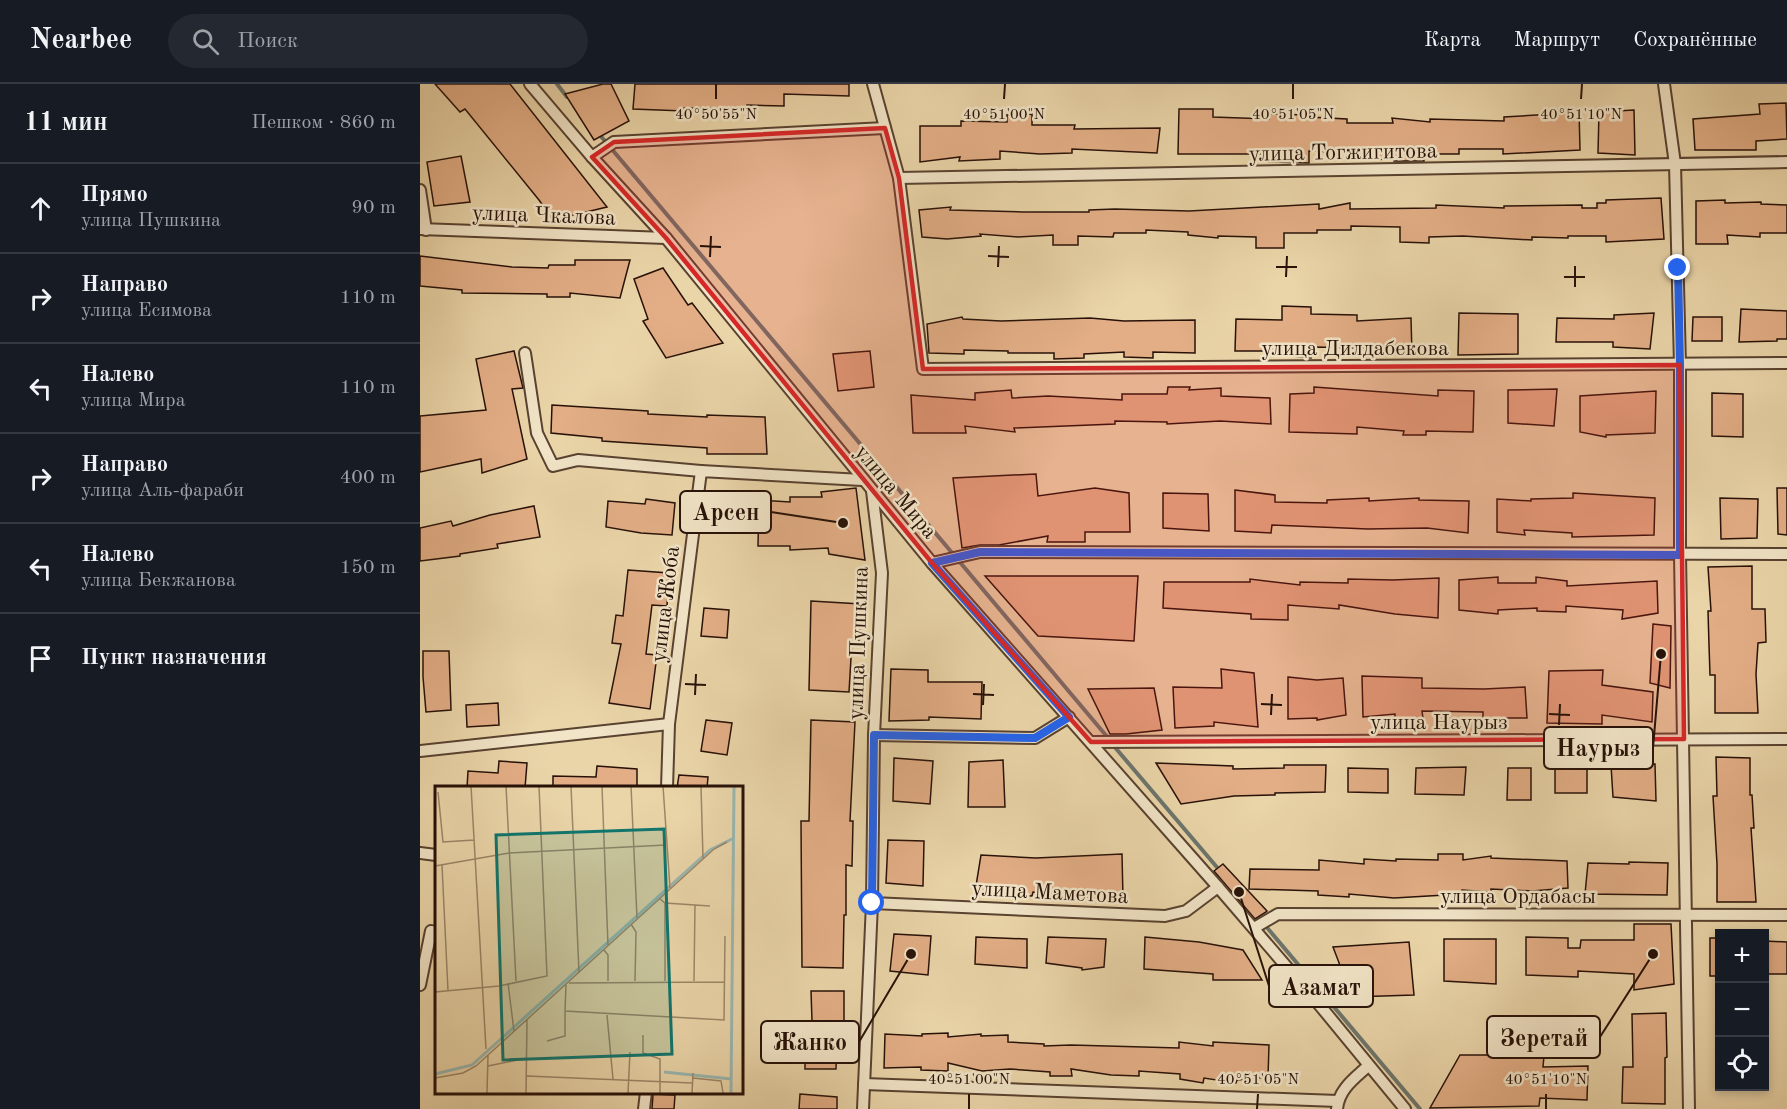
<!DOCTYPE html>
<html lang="ru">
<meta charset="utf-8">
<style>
:root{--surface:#171b24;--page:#242831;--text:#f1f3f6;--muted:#9ea1a6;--line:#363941}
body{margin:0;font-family:"Old Standard TT",serif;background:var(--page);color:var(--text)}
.controls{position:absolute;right:18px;bottom:18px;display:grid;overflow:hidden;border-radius:0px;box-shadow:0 3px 9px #0003}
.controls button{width:54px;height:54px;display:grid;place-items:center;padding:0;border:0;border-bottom:2px solid var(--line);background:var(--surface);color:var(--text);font:30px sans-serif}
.stop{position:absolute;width:18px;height:18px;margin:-14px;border:4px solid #2563eb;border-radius:50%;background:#fff}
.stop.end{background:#2563eb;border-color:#fff;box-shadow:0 2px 6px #0008}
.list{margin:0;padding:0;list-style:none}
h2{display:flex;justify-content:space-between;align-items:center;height:78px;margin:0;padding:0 24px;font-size:26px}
h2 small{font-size:20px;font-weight:400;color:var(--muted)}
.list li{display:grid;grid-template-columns:39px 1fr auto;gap:18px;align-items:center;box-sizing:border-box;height:90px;padding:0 24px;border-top:2px solid var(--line)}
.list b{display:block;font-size:22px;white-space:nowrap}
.list p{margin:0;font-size:20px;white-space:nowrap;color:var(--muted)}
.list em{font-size:20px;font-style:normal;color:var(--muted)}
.icon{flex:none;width:33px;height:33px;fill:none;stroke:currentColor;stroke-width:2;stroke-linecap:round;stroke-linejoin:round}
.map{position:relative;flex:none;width:1367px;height:1025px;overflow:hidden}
header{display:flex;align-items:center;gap:36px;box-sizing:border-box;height:84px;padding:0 30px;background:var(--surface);border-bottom:2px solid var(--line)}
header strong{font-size:28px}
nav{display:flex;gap:33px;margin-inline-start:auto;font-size:21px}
.search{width:420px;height:54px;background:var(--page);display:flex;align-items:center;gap:15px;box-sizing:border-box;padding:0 21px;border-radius:33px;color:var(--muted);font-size:22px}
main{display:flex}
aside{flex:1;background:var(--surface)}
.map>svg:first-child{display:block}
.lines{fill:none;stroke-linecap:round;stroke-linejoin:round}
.stream{stroke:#6c756d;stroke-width:4}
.building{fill:#e3ae86;stroke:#271108;stroke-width:1.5}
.minor-casing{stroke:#584230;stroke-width:14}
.minor{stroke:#f1e4c7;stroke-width:10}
.route{stroke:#2563eb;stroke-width:8}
.marked{fill:#d62828;fill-opacity:0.2;stroke:#d62828;stroke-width:4.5;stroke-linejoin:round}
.ticks{fill:none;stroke:#271108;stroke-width:2}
.labels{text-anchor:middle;stroke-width:5;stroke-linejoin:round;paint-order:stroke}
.street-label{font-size:22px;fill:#271108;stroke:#f1e4c7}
.inset-river{fill:none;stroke:#9ab7b0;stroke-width:3}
.inset-road{fill:none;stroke:#9c8769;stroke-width:1.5}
.view{fill:#0f766e;fill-opacity:0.15;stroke:#0f766e;stroke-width:3}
.inset-edge{fill:none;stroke:#271108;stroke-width:3}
.ticks-label{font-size:15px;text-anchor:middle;fill:#271108;stroke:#f1e4c7;stroke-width:5;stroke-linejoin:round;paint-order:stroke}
.leader{fill:none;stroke:#271108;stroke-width:2}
.callout-dot{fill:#271108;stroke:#f1e4c7;stroke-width:2}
.callout{fill:#f1e4c7;stroke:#271108;stroke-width:2}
.callout-label{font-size:24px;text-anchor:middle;font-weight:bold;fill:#271108}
</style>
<header>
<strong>Nearbee</strong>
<div class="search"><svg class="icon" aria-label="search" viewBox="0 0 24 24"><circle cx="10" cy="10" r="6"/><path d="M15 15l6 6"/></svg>Поиск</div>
<nav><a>Карта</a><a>Маршрут</a><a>Сохранённые</a></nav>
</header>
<main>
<aside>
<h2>11 мин<small>Пешком · 860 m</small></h2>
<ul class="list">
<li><svg class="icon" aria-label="ahead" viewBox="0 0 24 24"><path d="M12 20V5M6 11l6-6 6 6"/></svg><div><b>Прямо</b><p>улица Пушкина</p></div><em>90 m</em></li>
<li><svg class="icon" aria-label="right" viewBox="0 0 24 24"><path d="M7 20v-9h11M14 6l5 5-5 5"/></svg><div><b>Направо</b><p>улица Есимова</p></div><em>110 m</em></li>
<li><svg class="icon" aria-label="left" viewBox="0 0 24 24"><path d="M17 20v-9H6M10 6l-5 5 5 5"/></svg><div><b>Налево</b><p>улица Мира</p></div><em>110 m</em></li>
<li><svg class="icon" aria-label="right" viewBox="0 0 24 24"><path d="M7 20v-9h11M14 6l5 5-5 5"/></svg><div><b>Направо</b><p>улица Аль-фараби</p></div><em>400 m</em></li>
<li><svg class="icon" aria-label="left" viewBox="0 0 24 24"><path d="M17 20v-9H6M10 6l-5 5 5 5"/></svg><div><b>Налево</b><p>улица Бекжанова</p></div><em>150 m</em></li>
<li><svg class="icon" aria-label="arrive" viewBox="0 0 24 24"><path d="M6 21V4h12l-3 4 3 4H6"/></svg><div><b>Пункт назначения</b></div></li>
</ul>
</aside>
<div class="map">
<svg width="1367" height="1025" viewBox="0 0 1367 1025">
<rect width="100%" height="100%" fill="#ead5a9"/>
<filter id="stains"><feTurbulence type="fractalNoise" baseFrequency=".00333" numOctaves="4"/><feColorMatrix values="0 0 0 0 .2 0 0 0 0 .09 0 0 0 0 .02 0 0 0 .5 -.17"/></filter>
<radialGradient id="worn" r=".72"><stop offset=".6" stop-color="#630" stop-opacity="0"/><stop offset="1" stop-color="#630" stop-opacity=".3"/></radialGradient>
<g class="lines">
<g class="stream">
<polyline points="137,0 147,13"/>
<polyline points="179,50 689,655"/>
<polyline points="693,661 801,788"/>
<polyline points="844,840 1000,1025"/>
</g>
</g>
<g class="building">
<polygon points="15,0 90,0 187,123 133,136 119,116 45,25 40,28"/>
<polygon points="183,0 191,0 209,37 174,56 145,10"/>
<polygon points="215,0 429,0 429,12 364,10 364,22 327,21 326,25 264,24 264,27 213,25"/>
<polygon points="1366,19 1367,55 1336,57 1336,66 1275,66 1273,35 1340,30 1339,20"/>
<polygon points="759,25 793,25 793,33 849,35 849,30 889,31 889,33 927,35 927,39 973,39 972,34 1010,38 1010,35 1084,37 1084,33 1133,30 1133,26 1159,26 1160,66 1083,70 1083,65 1039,65 1039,70 1003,70 1004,77 974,77 974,75 937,76 937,69 889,67 889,79 848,78 848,70 758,70"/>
<polygon points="1214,26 1215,71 1178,69 1179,28"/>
<polygon points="612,30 612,41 655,41 654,45 740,44 737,69 652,65 652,69 620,70 580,67 580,75 539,77 540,73 500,78 500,42 541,42 541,37 587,38 587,31"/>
<polygon points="41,72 50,118 14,122 7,78"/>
<polygon points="1241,114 1244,155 1186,158 1186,152 1148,152 1148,154 1112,153 1112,156 1043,152 1009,153 1009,159 980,158 980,143 931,142 931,146 897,146 897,149 864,149 864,164 836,164 836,153 798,152 798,154 768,151 768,148 726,146 726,149 694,149 693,153 658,152 658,161 633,161 633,151 598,153 560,150 561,152 527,155 502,153 499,126 531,123 530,126 603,128 669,128 669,126 695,125 769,127 899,120 899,125 930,119 930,125 1016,124 1016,121 1084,124 1084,122 1162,121 1162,124 1177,124 1177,119 1186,119 1186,116"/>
<polygon points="1305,116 1305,119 1341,118 1341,120 1367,121 1367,149 1340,149 1340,153 1307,151 1308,160 1276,160 1276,117"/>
<polygon points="0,172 92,183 128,184 129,181 155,181 155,176 210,176 200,214 150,209 150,213 127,213 127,210 42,209 42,206 0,202"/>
<polygon points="243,184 268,221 272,219 303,259 246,274 223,237 228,235 214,195"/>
<polygon points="862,222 891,223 891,230 937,231 937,237 991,234 992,271 949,269 949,264 891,263 891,274 862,271 862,267 815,267 816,235 862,236"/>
<polygon points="1321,225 1367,227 1367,255 1357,255 1357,257 1319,258"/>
<polygon points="1039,229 1098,230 1098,270 1038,271"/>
<polygon points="1234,229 1230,265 1193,263 1193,258 1136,258 1137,234 1194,235 1194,231"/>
<polygon points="542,233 543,235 581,237 670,234 704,237 775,236 775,269 733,268 733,274 704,273 704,268 664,270 664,274 634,275 634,269 588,269 588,267 544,266 544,270 509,269 507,240"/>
<polygon points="1273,233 1302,233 1302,257 1272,257"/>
<polygon points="94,267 103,304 92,305 107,375 62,389 61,375 0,388 0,332 66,326 56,275"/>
<polygon points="450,267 454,303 418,307 413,270"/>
<polygon points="748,303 770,303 769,306 801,304 801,312 850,314 851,340 800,337 747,340 747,338 695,337 695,340 594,344 595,348 545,342 546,349 493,349 491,311 555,316 555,309 591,306 592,314 628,312 702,316 702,310 747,310"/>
<polygon points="894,303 1018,312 1018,306 1054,307 1053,348 1006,347 1006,351 983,351 984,347 937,343 937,350 869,348 870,310 894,309"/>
<polygon points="1137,305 1134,342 1088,339 1088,306"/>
<polygon points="1236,307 1235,349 1186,351 1186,353 1160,348 1160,312"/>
<polygon points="1292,309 1323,310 1323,353 1292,352"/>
<polygon points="132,321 228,327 228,330 287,333 287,331 345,333 347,370 287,370 287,364 182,357 182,354 131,349"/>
<polygon points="616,390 618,412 675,404 709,409 710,448 665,448 665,458 627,458 628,452 579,461 560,461 542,464 533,394"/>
<polygon points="436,404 445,476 409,470 408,464 370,466 370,462 338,462 339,416 370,418 370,413 402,413 401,408"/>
<polygon points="1357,404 1367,404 1367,451 1358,450"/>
<polygon points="815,406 855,411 855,418 907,419 907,416 949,414 949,417 999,414 999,416 1049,417 1048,449 1007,444 948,445 852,441 851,449 815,447"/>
<polygon points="743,409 788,410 789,447 743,444"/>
<polygon points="1153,409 1235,414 1234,451 1152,453 1152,449 1104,446 1105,451 1077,448 1077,415 1111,417 1111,415 1153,414"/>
<polygon points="1300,414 1338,415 1337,454 1301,455"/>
<polygon points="226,415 255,419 252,451 221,449 186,443 188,417 225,420"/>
<polygon points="114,422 120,453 77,460 78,464 40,470 40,472 0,477 0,444 31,437 33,442 70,431"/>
<polygon points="1332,482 1332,525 1345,525 1346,558 1338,559 1336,590 1338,629 1295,629 1295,591 1290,591 1289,561 1288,527 1291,527 1288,483"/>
<polygon points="208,486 249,489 247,522 232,521 226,570 237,571 230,625 189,619 201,560 192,559 196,531 203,532"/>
<polygon points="565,492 718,492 714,557 618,552"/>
<polygon points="1078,493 1078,499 1116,499 1116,493 1147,497 1147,502 1237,497 1238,529 1202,535 1203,526 1146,522 1146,528 1117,527 1117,524 1078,526 1078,530 1039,526 1039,496"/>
<polygon points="1019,494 1018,534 975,530 919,521 919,525 868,521 868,536 831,535 831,530 743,524 744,498 830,498 830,495 880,501 880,498 928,499 928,495 973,496"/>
<polygon points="391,517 441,520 439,557 432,557 429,608 389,606"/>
<polygon points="284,524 309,526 307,554 281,552"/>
<polygon points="1233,540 1251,542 1250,604 1230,599"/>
<polygon points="3,567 29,567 31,626 6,628 3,593"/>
<polygon points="471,585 508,586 508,598 562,598 561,635 509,633 509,636 469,637"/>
<polygon points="801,585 834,589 838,643 794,638 794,642 755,644 753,603 802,604"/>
<polygon points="1183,586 1182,601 1233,608 1232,638 1182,631 1182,640 1127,639 1129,587"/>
<polygon points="942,592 1002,594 1002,604 1064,605 1105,603 1107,634 1063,634 1063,628 1002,627 1003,634 975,635 975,630 943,633"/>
<polygon points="868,593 897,596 923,594 926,631 897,636 897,634 868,635"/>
<polygon points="734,604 742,646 706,650 690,650 668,605"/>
<polygon points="78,619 79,641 47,643 46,621"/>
<polygon points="286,636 312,639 307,671 281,667"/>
<polygon points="391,636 435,638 430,737 433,737 432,782 426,781 426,831 424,831 423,884 382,883 381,737 389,737"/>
<polygon points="1296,673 1330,674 1330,711 1332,711 1334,744 1331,744 1336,818 1297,818 1297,780 1293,712 1297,712"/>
<polygon points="474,674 513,677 510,720 473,717"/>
<polygon points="583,676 585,723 548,723 549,678"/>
<polygon points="79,677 107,679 105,704 47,704 48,687 78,689"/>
<polygon points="736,679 813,682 813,685 864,684 864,681 906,681 905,708 855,709 855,711 814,712 761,720"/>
<polygon points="1235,680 1236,717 1193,713 1191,681"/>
<polygon points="177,682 217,685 217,704 133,704 133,692 176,693"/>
<rect x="1135" y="682" width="32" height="27"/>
<polygon points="1046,683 1044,711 995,710 996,684"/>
<polygon points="928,684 968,685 968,709 928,708"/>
<polygon points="1088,684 1111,684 1111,716 1087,716"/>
<polygon points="259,691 288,693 287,704 257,704"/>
<polygon points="468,756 504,757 503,802 466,799"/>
<polygon points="702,770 703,814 653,813 613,808 612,812 555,808 561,771 616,774"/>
<polygon points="1018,770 1043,770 1043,776 1071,772 1071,774 1147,777 1148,804 1112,807 1071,805 1071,808 1042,806 1042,810 974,814 929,810 929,813 898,811 898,807 829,805 830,785 899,786 899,776 944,780 944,775 976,777 976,775 1018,776"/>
<polygon points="1209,778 1248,779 1247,811 1165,810 1168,779 1209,780"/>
<polygon points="803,780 847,827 846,828 835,835 794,787"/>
<polygon points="1214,840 1251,840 1254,900 1214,906 1214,890 1158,887 1158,893 1106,891 1106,853 1148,854 1148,864 1160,864 1161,856 1214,856"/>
<polygon points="474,850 511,852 508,891 470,887"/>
<polygon points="556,853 607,855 607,884 555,880"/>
<polygon points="628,853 686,855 684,883 662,886 662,884 626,879"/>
<polygon points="725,853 779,858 823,866 842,896 793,896 793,890 724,885"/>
<rect x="1290" y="854" width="9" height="38"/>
<polygon points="1024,855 1076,855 1076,900 1024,897"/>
<polygon points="1344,857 1367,858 1367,890 1344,890"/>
<polygon points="989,858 994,911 932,913 913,863"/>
<polygon points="391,907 424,907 424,938 392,937"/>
<polygon points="1246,929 1247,973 1245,974 1245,1020 1202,1019 1203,983 1213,983 1212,930"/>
<polygon points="528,949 528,953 561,950 561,952 588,951 588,958 624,960 624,962 651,961 759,964 759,958 793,962 793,958 849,961 848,993 817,996 816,999 784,994 783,999 760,995 760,990 719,987 719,992 691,991 651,985 652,992 630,992 630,988 590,985 562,987 528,979 528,987 501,986 501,983 464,984 465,950 502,952 502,950"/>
<polygon points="385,956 417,956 416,985 385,985"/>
<polygon points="1040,971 1071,971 1072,973 1124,972 1123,983 1168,982 1167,1016 1120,1014 1119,1022 1010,1024"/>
<polygon points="233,1010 255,1011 254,1025 232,1025"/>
<polygon points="380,1010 417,1013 417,1025 379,1025"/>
</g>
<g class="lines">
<g class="minor-casing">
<g id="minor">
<polyline points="110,0 172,73 246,154 512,479 798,803 902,924 985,1025"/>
<polyline points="453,0 479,94 503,285 1367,279"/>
<polyline points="1244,0 1255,80 1260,281 1260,471 1269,1025"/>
<polyline points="172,73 194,58 465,44"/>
<polyline points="479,94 1367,78"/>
<polyline points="0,106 6,146"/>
<polyline points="0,145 246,154"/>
<polyline points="105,269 117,349 133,382 158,376 281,387"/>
<polyline points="512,479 560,468 1367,470"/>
<polyline points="454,651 615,654 649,633"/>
<polyline points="671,658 1367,655"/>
<polyline points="0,667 249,640"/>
<polyline points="247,704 249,640 281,387 442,396"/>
<polyline points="0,769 16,771"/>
<polyline points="452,819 745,832 766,827 798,803"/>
<polyline points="834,844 858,830 1367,831"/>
<polyline points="0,901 11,847 16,848"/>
<polyline points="444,1000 918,1017"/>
<polyline points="224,1025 226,1008"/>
<polyline points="443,1025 452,819 454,651 462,489 452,407"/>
<path d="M917 1025C919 1005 934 995 948 982"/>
</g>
</g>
<use href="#minor" class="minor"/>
</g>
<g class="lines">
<polyline class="route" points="452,819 454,651 615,654 649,633 512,479 560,468 1260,471 1260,281 1258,184"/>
</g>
<path class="marked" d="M465 44 479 94 503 285 1260 281 1264 655 671 658 512 479 246 154 172 73 194 58Z"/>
<path class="ticks" d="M296 15V0M584 15 585 0M873 15V0M1161 15 1162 0M280 162 301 163M568 172 589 173M290 173 291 152M578 183 579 162M856 183H877M866 193 867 172M1144 193H1165M1155 203V182M265 600 286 601M553 610 574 611M275 611 276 590M841 620 862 621M563 621 564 600M1129 630 1150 631M851 631 852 610M1139 641 1140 620M549 1025V1010M837 1025 838 1010M1126 1025V1010"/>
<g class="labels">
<g class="street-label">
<text transform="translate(923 67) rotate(-1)" y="8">улица Тогжигитова</text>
<text transform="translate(124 130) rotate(2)" y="8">улица Чкалова</text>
<text x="935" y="271">улица Дилдабекова</text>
<text transform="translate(477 407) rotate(50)" y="8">улица Мира</text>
<text transform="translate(244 520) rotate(-83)" y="8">улица Жоба</text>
<text transform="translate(437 559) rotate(-88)" y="8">улица Пушкина</text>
<text x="1019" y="645">улица Наурыз</text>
<text transform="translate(630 807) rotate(3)" y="8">улица Маметова</text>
<text x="1098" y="819">улица Ордабасы</text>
</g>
</g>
<g transform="translate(15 702)">
<rect width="308" height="308" fill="#ead5a9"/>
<path class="inset-river" d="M229 286 296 293M0 288 37 279 275 64 299 52M296 307 299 0"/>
<path class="inset-road" d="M36 0 51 263M71 0 81 195M136 0 144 187M167 0 173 160M196 0 202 132M228 0 235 102M266 0 268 73M3 6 8 56 39 54M7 79 13 205M0 80 74 67 231 59M224 112 230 117 275 120M230 117V195M196 138 201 146 200 195M169 164 173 169V195M259 195 260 119M73 197 79 245M134 197 289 196M131 199 130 225 289 234 290 150M0 206 64 200 112 190 104 0M172 229 178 293M208 249V267L225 273V307M112 255 130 250V225M53 280 92 272M92 290 257 297M0 292 28 287 41 280 279 63 292 56M258 292 286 295 288 307M52 307 53 269M91 307 92 234M193 307 195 266M257 307 258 287"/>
<path class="view" d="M229 43 237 268 68 274 61 49Z"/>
<rect width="308" height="308" class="inset-edge"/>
</g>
<g class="ticks-label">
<text x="296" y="35">40°50'55"N</text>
<text x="584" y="35">40°51'00"N</text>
<text x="873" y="35">40°51'05"N</text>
<text x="1161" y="35">40°51'10"N</text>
<text x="549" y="1000">40°51'00"N</text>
<text x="838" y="1000">40°51'05"N</text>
<text x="1126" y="1000">40°51'10"N</text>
</g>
<path class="leader" d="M423 439L351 428M1241 570L1233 664M819 808L849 902M1233 870L1180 953M491 870L439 958"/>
<g class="callout-dot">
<circle cx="423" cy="439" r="6"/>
<circle cx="1241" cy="570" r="6"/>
<circle cx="819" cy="808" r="6"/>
<circle cx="1233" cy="870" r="6"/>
<circle cx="491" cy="870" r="6"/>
</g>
<g class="callout">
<rect x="260" y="407" width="91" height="42" rx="6"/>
<rect x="1124" y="643" width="109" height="42" rx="6"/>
<rect x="849" y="881" width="104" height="42" rx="6"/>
<rect x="1067" y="932" width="113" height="42" rx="6"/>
<rect x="341" y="937" width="98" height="42" rx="6"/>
</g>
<g class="callout-label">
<text x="306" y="436">Арсен</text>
<text x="1178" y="672">Наурыз</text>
<text x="901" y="911">Азамат</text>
<text x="1124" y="962">Зеретай</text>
<text x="390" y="966">Жанко</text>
</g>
<rect width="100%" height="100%" filter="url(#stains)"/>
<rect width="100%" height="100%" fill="url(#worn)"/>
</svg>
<div class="controls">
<button>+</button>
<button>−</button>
<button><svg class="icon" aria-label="locate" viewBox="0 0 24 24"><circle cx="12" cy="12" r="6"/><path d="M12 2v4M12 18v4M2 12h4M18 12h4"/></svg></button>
</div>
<div class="stop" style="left:452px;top:819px"></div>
<div class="stop end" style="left:1258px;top:184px"></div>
</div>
</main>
